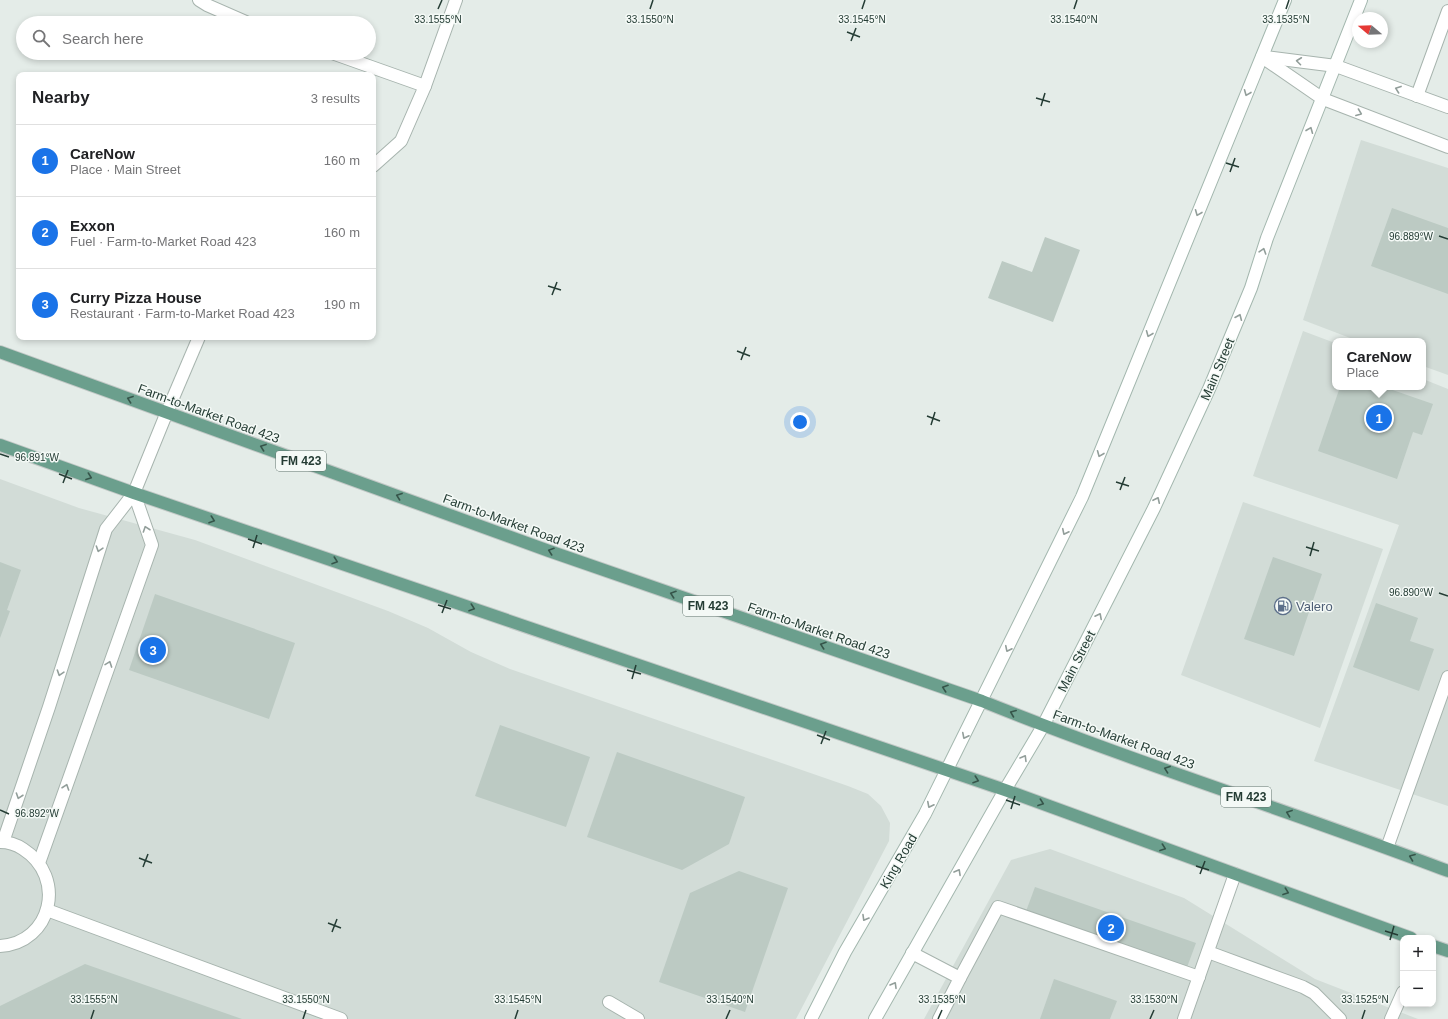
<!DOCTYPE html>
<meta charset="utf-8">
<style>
:root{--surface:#fff;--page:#f2f2f2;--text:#202124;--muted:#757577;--line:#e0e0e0;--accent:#1a73e8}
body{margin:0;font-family:Helvetica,sans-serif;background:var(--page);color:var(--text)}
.controls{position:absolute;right:12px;bottom:12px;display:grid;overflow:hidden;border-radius:8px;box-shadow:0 2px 6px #0003}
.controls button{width:36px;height:36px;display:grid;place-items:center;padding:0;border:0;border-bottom:1px solid var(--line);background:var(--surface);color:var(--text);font:20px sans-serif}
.compass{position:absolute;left:1352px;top:12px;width:36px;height:36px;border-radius:50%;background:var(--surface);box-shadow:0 2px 6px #0003;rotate:289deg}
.you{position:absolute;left:800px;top:422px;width:14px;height:14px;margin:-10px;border:3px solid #fff;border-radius:50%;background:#1a73e8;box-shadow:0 0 0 6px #1a73e833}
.badge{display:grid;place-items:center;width:26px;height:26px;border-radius:50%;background:var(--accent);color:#fff;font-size:13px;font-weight:700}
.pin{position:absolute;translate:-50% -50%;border:2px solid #fff;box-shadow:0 1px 4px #0006}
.popup{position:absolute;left:1332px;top:338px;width:94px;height:52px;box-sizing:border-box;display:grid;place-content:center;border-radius:8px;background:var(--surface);filter:drop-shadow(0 1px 3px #0005);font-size:13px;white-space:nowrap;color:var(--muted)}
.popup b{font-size:15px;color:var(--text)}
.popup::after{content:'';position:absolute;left:50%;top:100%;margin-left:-8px;border:8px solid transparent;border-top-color:var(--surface)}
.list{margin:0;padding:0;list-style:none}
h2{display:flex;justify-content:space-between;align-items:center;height:52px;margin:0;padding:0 16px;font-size:17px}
h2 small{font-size:13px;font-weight:400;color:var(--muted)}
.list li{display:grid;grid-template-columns:26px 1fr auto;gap:12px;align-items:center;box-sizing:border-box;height:72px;padding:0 16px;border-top:1px solid var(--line)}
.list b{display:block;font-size:15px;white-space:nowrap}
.list p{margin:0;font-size:13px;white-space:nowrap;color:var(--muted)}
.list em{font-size:13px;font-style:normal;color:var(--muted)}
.icon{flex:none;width:22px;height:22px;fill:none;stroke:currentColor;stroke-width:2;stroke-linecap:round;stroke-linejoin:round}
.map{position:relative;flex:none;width:1448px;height:1019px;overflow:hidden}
.search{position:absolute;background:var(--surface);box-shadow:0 2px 6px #0003;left:16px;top:16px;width:360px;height:44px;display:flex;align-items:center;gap:10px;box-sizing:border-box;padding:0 14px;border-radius:22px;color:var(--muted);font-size:15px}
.panel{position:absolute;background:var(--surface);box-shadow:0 2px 6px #0003;left:16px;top:72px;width:360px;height:268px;border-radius:8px}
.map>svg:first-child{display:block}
.built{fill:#d2dcd7}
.building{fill:#bccac3}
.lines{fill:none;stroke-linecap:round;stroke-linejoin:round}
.lane-casing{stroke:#a7b4ae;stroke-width:14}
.street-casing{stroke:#a7b4ae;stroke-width:14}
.secondary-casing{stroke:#a3b7ae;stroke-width:14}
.primary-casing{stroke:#c2c8c6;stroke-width:14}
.lane{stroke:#fff;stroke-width:12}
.street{stroke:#fff;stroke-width:12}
.secondary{stroke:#fff;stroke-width:12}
.primary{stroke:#6b9f8d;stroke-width:12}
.oneway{stroke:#929e9a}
.oneway2{stroke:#36554a}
.ticks{fill:none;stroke:#243c34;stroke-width:1.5}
.labels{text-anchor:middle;stroke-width:3;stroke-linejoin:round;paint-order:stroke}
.shield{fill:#f4f9f6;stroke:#62756e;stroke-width:1}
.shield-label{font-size:12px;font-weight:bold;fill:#243c34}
.street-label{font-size:13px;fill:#243c34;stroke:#f4f9f6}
.service-label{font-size:13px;fill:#4e5e75;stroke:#f4f9f6;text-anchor:start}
.ticks-label{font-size:10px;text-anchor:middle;fill:#243c34;stroke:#f4f9f6;stroke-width:3;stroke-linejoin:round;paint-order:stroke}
</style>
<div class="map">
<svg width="1448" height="1019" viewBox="0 0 1448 1019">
<rect width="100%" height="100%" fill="#e4ece8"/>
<g class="built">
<polygon points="1361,140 1448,168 1448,375 1423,366 1423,341 1358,341 1303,320"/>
<polygon points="1303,331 1335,343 1335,387 1423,387 1423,379 1448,389 1448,806 1314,761 1399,525 1253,476"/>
<polygon points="0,479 79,508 195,540 388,611 428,628 471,652 510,669 848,786 868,794 881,806 890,823 889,841 796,1019 0,1019"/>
<polygon points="1243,502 1383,549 1320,728 1181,675"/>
<polygon points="1050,849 1184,898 1315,979 1418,1019 924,1019 1011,860"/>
</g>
<g class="building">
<polygon points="1392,208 1448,228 1448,294 1371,266"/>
<polygon points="1045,237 1080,250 1053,322 988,298 1002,261 1032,272"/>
<polygon points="1340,387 1384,387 1433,404 1422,435 1413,432 1397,479 1318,451"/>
<polygon points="1273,557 1322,574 1294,656 1244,639"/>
<polygon points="0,562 21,570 7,610 10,611 0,638"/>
<polygon points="155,594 295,643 269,719 129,670"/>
<polygon points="1376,603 1418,618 1410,641 1434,649 1419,691 1353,667"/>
<polygon points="500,725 590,757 566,827 475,796"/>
<polygon points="617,752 745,797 729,844 682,870 587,837"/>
<polygon points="739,871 788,888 745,1012 659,982 690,893"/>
<polygon points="1035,887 1196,943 1186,970 1025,914"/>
<polygon points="85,964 242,1019 0,1019 0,1006"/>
<polygon points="1054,979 1117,1001 1110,1019 1040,1019"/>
</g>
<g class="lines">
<g class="lane-casing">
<g id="lane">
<polyline points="199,0 207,5 248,23"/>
<polyline points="332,53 425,86 401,141 373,166"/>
<polyline points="1262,57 1323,99 1448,147"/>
<polyline points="1265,57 1336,66 1448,107"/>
<polyline points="425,86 456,0"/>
<polyline points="1417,96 1448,11"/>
<polyline points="167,412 199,337"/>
<polyline points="1387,848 1448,677"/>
<polyline points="47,910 341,1019"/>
<polyline points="1208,952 1303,987 1314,993 1340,1019"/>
<polyline points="912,953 960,978 939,1019"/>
<polyline points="960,978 998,907 1199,977"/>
<polyline points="609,1002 638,1019"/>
<polyline points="1184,1019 1235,874"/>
<polyline points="1391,1019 1403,992"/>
</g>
</g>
<g class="street-casing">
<g id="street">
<path d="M0 842C8 842 17 845 23 849 67 877 52 943 0 946"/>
<polyline points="3,842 49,707 106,529 134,493 167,412"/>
<polyline points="39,863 152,545 134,493"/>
</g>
</g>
<g class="secondary-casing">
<g id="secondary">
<polyline points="811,1019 845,952 925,814 1082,497 1285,0"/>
<polyline points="875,1019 1005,790 1043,726 1154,508 1209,389 1251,288 1267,238 1361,0"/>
</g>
</g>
<g class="primary-casing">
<g id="primary">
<path d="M0 352 549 551 982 701C1135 763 1294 812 1448 871"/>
<polyline points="0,445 134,493 1005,790 1411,938"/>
<polyline points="1433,946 1448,951"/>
</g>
</g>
<use href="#lane" class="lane"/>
<use href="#street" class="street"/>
<use href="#secondary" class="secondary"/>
<use href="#primary" class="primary"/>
</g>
<defs><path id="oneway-chevron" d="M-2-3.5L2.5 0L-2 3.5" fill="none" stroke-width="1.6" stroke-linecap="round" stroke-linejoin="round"/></defs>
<g class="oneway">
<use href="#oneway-chevron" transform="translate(1299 61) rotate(-173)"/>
<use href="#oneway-chevron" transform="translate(1398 89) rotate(-160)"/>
<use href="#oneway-chevron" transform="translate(1247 93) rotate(112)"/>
<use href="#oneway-chevron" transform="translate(1359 113) rotate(21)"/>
<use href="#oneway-chevron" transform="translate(1310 130) rotate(-68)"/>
<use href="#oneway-chevron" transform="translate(1198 213) rotate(112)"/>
<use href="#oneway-chevron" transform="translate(1263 251) rotate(-72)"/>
<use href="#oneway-chevron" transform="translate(1239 317) rotate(-67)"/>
<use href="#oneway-chevron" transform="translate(1149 334) rotate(112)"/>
<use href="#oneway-chevron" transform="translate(1100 454) rotate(112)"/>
<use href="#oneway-chevron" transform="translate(1157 500) rotate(-65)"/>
<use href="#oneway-chevron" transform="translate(146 529) rotate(-109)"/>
<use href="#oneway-chevron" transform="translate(1065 532) rotate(116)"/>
<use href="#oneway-chevron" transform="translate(99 549) rotate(108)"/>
<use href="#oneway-chevron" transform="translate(1099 616) rotate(-63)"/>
<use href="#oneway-chevron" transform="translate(1008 649) rotate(116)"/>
<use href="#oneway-chevron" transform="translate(109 664) rotate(-70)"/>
<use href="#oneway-chevron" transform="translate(60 673) rotate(108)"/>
<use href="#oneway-chevron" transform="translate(965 736) rotate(117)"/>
<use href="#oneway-chevron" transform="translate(1024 758) rotate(-59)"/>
<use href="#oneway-chevron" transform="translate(66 787) rotate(-71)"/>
<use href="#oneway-chevron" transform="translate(19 796) rotate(109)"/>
<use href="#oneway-chevron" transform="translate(930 805) rotate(117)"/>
<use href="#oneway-chevron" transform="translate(958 872) rotate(-61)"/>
<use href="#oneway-chevron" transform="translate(865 918) rotate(120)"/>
<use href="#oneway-chevron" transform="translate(894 985) rotate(-60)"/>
</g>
<g class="oneway2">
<use href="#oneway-chevron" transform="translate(130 399) rotate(-160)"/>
<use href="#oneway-chevron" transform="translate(263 447) rotate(-160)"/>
<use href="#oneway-chevron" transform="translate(89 477) rotate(20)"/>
<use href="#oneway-chevron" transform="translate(399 496) rotate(-160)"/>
<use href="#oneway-chevron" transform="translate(212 520) rotate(19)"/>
<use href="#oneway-chevron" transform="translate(551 551) rotate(-161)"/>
<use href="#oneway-chevron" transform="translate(335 561) rotate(19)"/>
<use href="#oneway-chevron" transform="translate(673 594) rotate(-161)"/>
<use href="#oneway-chevron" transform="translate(472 608) rotate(19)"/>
<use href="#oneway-chevron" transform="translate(823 645) rotate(-161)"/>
<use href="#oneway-chevron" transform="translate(945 688) rotate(-161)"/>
<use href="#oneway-chevron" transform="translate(1013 713) rotate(-158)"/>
<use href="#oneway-chevron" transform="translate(1167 769) rotate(-160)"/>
<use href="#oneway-chevron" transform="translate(976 780) rotate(19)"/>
<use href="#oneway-chevron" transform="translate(1041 803) rotate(20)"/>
<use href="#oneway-chevron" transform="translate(1289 813) rotate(-160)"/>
<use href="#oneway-chevron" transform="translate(1163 848) rotate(20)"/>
<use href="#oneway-chevron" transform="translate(1412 857) rotate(-159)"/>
<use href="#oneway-chevron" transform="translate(1286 892) rotate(20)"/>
</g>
<path class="ticks" d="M438 9 442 0M650 9 653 0M862 9 865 0M1074 9 1077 0M1286 9 1289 0M847 32 860 37M851 41 856 28M1036 98 1050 102M1041 106 1045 93M1226 163 1239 167M1230 172 1235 158M1439 236 1448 239M548 286 561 290M552 295 557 282M737 351 750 356M741 360 746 347M927 416 940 421M931 425 935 412M0 454 9 457M59 474 72 479M1116 482 1129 486M63 483 68 470M1120 490 1125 477M248 539 262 544M1306 547 1319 551M253 548 257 535M1310 556 1314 542M1439 593 1448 596M438 605 451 609M442 613 447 600M627 670 641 674M632 679 636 665M817 735 830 740M821 744 826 731M1006 800 1020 805M1011 809 1015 796M0 810 9 814M139 858 152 863M1196 866 1209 870M143 867 148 854M1200 874 1205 861M328 923 341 928M1385 931 1398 935M332 932 337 919M1390 940 1394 926M91 1019 94 1010M303 1019 306 1010M515 1019 518 1010M726 1019 730 1010M938 1019 942 1010M1150 1019 1154 1010M1362 1019 1365 1010"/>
<defs>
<g id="fuel-ring" transform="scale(0.9)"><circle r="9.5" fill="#f4f9f6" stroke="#5c6f8a" stroke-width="1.5"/><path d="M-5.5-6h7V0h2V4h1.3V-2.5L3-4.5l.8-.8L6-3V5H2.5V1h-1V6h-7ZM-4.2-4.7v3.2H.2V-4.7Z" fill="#5c6f8a"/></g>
</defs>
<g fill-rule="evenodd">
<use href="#fuel-ring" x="1283" y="606"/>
</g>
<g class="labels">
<g class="shield">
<rect x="276" y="451" width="50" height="20" rx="3"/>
<rect x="683" y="596" width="50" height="20" rx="3"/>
<rect x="1221" y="787" width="50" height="20" rx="3"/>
</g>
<g class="shield-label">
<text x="301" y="465">FM 423</text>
<text x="708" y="610">FM 423</text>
<text x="1246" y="801">FM 423</text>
</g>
<g class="street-label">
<text transform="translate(1217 369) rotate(-67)" y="5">Main Street</text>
<text transform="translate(209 413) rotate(20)" y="5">Farm-to-Market Road 423</text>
<text transform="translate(514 523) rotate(20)" y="5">Farm-to-Market Road 423</text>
<text transform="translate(819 630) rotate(19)" y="5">Farm-to-Market Road 423</text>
<text transform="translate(1076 661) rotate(-63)" y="5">Main Street</text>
<text transform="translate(1124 739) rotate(20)" y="5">Farm-to-Market Road 423</text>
<text transform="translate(898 861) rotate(-60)" y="5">King Road</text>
</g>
<g class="service-label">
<text x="1296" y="611">Valero</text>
</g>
</g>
<g class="ticks-label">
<text x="438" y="23">33.1555°N</text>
<text x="650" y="23">33.1550°N</text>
<text x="862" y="23">33.1545°N</text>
<text x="1074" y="23">33.1540°N</text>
<text x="1286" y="23">33.1535°N</text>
<text x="1411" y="240">96.889°W</text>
<text x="37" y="461">96.891°W</text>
<text x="1411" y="596">96.890°W</text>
<text x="37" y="817">96.892°W</text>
<text x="94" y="1003">33.1555°N</text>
<text x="306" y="1003">33.1550°N</text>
<text x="518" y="1003">33.1545°N</text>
<text x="730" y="1003">33.1540°N</text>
<text x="942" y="1003">33.1535°N</text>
<text x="1154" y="1003">33.1530°N</text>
<text x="1365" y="1003">33.1525°N</text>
</g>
</svg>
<div class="controls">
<button>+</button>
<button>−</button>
</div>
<svg class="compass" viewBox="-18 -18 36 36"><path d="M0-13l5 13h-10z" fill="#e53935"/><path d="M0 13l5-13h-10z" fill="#757577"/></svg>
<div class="you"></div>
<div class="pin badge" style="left:1379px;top:418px">1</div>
<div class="popup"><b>CareNow</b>Place</div>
<div class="pin badge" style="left:1111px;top:928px">2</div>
<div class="pin badge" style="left:153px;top:650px">3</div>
<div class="search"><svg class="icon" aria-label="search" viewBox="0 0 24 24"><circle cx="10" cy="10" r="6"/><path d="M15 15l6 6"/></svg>Search here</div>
<section class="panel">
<h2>Nearby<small>3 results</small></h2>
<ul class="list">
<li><span class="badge">1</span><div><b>CareNow</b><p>Place · Main Street</p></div><em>160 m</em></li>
<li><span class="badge">2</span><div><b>Exxon</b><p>Fuel · Farm-to-Market Road 423</p></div><em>160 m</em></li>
<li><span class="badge">3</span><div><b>Curry Pizza House</b><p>Restaurant · Farm-to-Market Road 423</p></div><em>190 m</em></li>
</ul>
</section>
</div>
